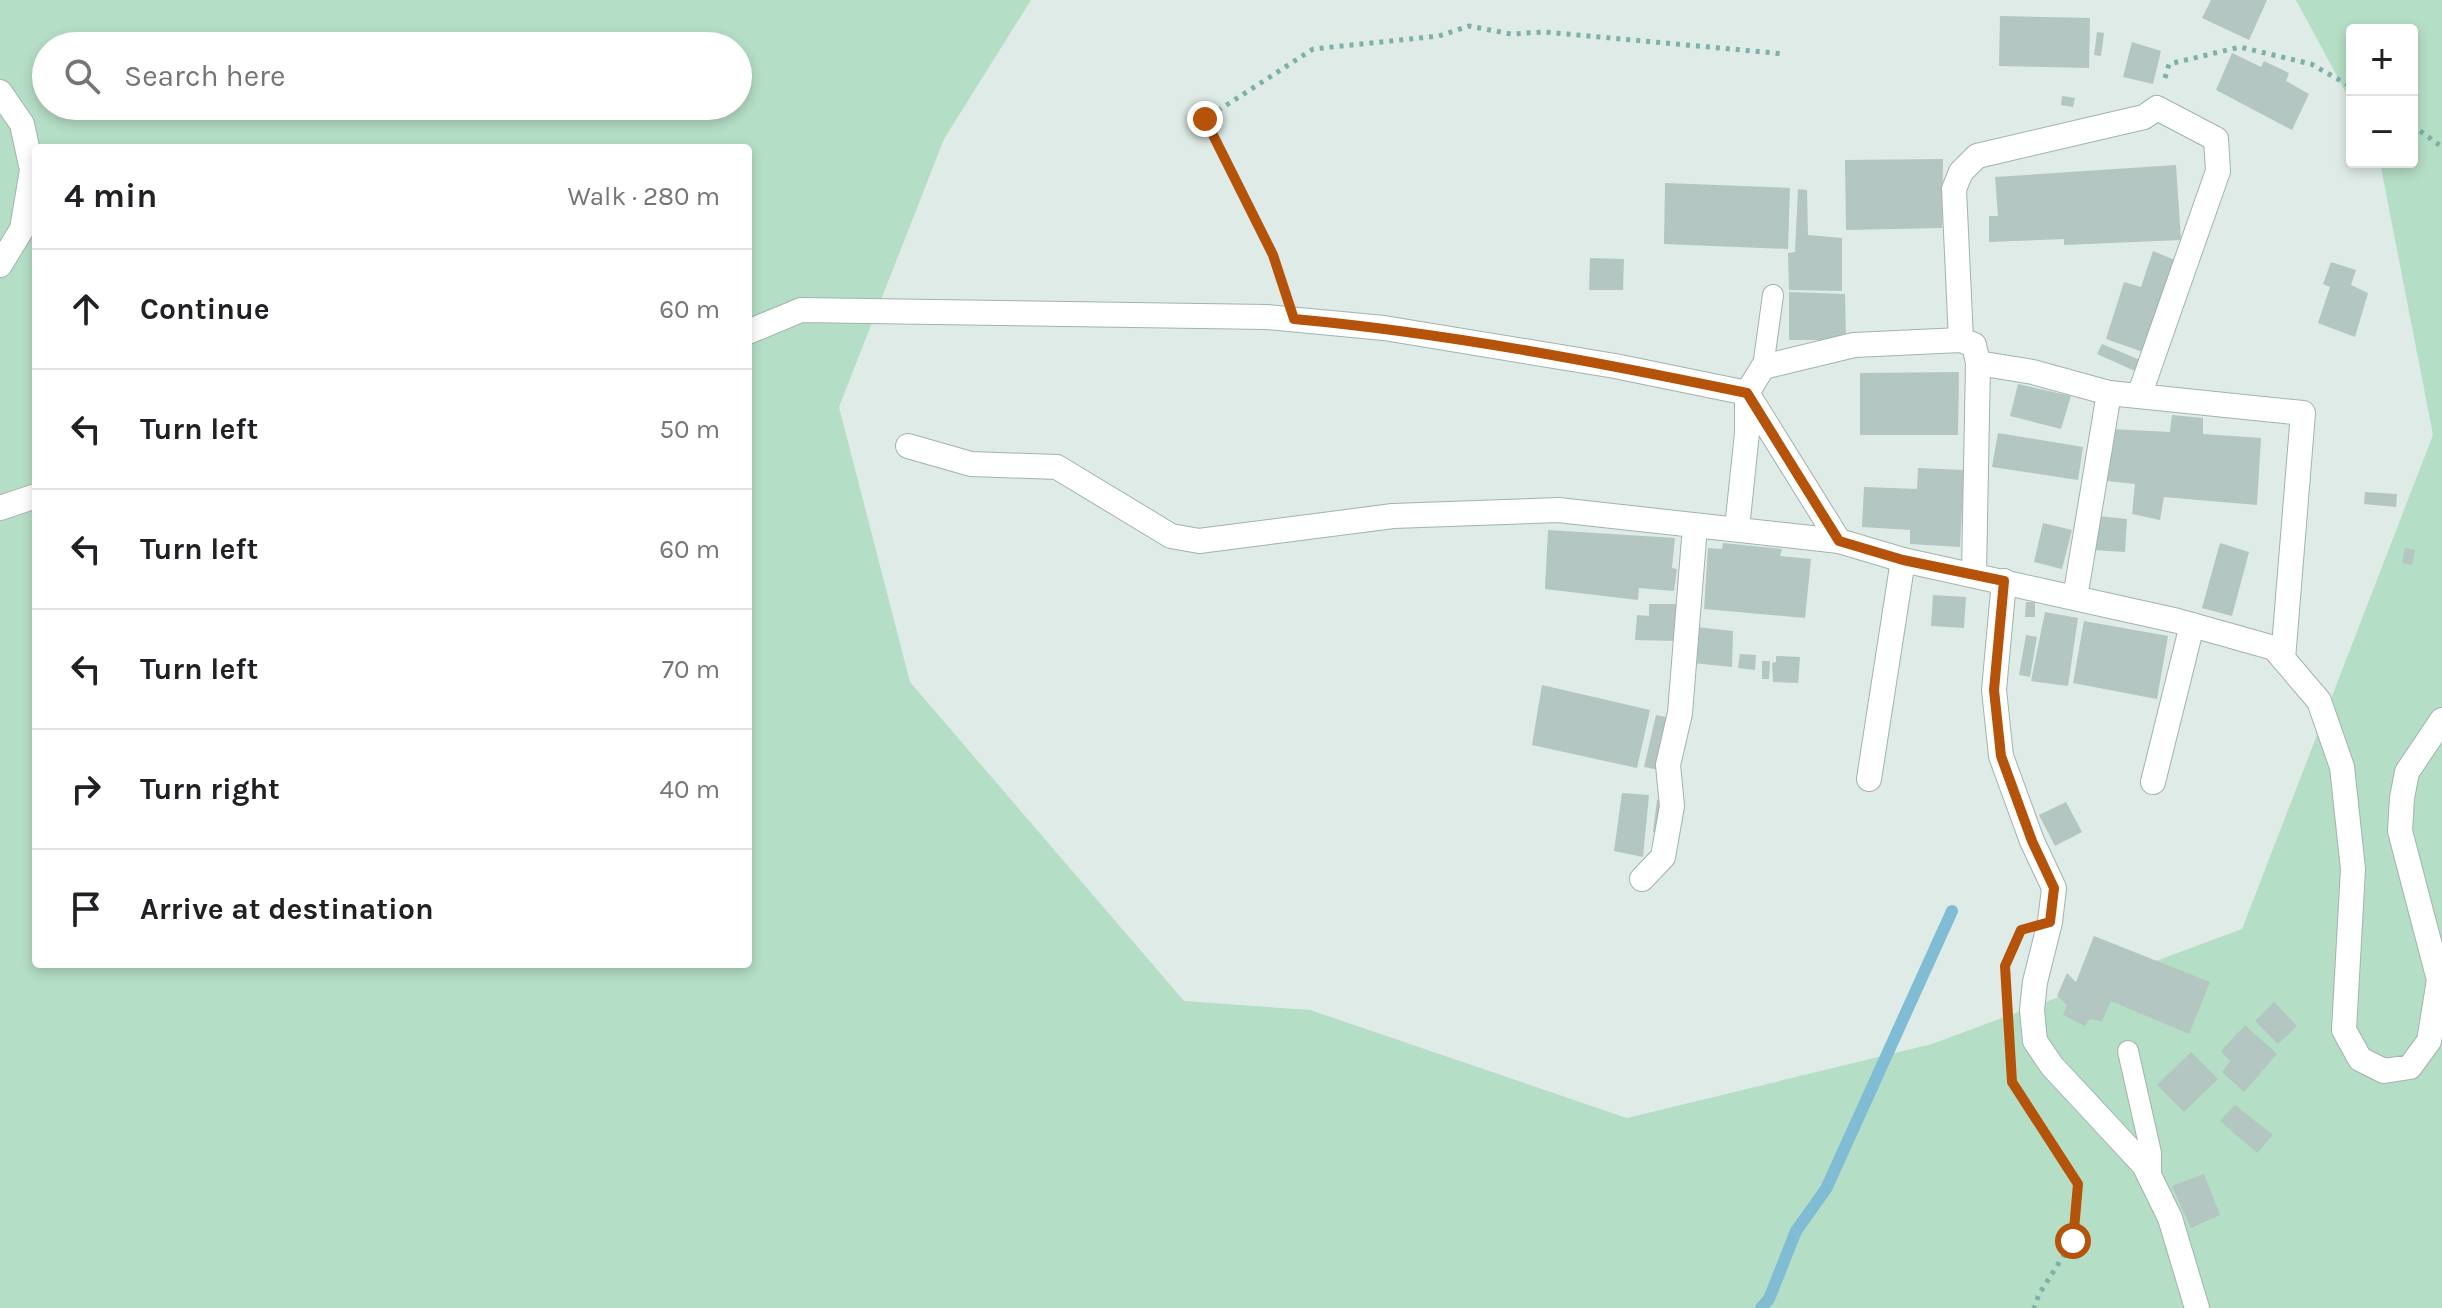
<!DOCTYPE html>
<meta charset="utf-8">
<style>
:root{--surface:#fff;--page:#f2f2f2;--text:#202124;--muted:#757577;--line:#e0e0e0}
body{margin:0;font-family:Karla,sans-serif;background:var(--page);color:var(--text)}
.controls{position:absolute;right:24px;top:24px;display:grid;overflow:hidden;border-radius:8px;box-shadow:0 4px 12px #0003}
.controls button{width:72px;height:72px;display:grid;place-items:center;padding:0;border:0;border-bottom:2px solid var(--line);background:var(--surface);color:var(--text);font:40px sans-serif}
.stop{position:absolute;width:24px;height:24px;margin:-18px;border:6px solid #b45309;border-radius:50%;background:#fff}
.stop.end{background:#b45309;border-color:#fff;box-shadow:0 2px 8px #0008}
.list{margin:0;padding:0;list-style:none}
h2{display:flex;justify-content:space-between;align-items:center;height:104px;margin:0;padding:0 32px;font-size:34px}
h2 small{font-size:26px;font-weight:400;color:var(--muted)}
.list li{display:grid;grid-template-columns:52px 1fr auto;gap:24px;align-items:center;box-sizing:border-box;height:120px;padding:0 32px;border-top:2px solid var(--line)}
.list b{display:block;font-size:30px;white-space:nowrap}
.list em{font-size:26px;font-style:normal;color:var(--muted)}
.icon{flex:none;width:44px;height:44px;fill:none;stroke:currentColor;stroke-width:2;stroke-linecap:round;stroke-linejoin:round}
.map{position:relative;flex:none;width:2442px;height:1308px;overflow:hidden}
.search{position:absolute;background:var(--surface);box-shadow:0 4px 12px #0003;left:32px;top:32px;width:720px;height:88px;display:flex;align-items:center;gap:20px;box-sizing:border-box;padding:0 28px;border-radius:44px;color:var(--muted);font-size:30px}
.panel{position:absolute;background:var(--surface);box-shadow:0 4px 12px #0003;left:32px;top:144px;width:720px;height:824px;border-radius:8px}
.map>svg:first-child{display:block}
.green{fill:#b5dec6;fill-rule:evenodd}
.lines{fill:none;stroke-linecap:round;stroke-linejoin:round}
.stream{stroke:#81bcd5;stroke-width:12}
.building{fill:#b3c6c1}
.lane-casing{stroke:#a1b3af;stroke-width:22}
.street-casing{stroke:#a1b3af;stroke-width:26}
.path{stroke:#7cb1a8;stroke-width:5;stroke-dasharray:4 6;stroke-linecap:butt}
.lane{stroke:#fff;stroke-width:20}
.street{stroke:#fff;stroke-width:24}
.route{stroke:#b45309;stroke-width:10}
</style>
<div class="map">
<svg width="2442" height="1308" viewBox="0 0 2442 1308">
<rect width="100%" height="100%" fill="#deebe7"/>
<path class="green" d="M0 0H1031L944 139 839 407 910 682 1184 1001 1310 1010 1627 1118 1932 1044 2242 929 2433 435 2380 162H2412V30H2352V104L2296 0H2442V1308H0ZM46 46H738V106H46ZM36 148H748V964H36Z"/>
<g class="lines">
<polyline class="stream" points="1761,1308 1769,1299 1796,1231 1826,1189 1952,911"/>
</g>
<g class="building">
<polygon points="2211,0 2267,0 2249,40 2202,18"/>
<polygon points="2000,16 2090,18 2089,68 1999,66"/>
<polygon points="2097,32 2104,33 2101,56 2094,55"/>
<polygon points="2132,42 2161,51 2153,84 2123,77"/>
<polygon points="2232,53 2261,67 2264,61 2289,73 2286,81 2309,94 2292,130 2216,90"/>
<polygon points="2062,96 2075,98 2073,107 2061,105"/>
<polygon points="1943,159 1942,228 1846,230 1845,160"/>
<polygon points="2176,165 2181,240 2064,245 2064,239 1989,242 1989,216 1998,216 1995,177"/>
<polygon points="1665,183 1790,188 1788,249 1664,244"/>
<polygon points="1798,189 1807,190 1808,235 1842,238 1842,291 1789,290 1788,253 1795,252"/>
<polygon points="2153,251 2177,261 2143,352 2106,339 2124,282 2141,287"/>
<polygon points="1590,258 1624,259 1623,290 1589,290"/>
<polygon points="2331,262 2356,270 2351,285 2368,293 2355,337 2318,323 2330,287 2323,284"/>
<polygon points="1789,292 1845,294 1846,340 1789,340"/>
<polygon points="2102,344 2140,360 2135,371 2097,354"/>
<polygon points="1959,372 1958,435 1860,435 1860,373"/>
<polygon points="2018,384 2071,396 2061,429 2010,416"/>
<polygon points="2172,415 2203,418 2203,434 2261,438 2257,505 2164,497 2160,520 2132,514 2135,484 2107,481 2110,429 2170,432"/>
<polygon points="1998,433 2083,447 2078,480 1992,467"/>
<polygon points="1918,468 1964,470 1960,547 1910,544 1910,530 1862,527 1864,487 1917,489"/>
<polygon points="2365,492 2397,494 2396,507 2364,504"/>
<polygon points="2098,516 2127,519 2125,552 2094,550"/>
<polygon points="2043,523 2072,530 2062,569 2034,562"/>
<polygon points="1548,530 1675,538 1672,568 1677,569 1674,591 1639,588 1638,600 1545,589"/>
<polygon points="1723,543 1782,549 1780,556 1811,559 1805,618 1704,609 1708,548 1722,549"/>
<polygon points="2220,543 2249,552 2232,616 2202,608"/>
<polygon points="2405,548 2415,550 2412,565 2402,563"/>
<polygon points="1933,595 1966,597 1964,628 1931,626"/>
<polygon points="2026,602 2035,602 2035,617 2025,617"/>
<polygon points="1649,604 1679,604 1675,641 1635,640 1637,615 1649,616"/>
<polygon points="2045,612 2078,618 2068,686 2031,681"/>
<polygon points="2084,621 2168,636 2157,699 2073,683"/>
<polygon points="1696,627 1733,631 1732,667 1693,663"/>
<polygon points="2026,635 2037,637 2030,677 2019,675"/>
<polygon points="1740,654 1756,655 1755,670 1738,668"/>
<polygon points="1776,656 1800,657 1798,683 1773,682 1772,663 1776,662"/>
<polygon points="1762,661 1770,661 1769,679 1762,679"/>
<polygon points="1542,685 1650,710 1637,768 1532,745"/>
<polygon points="1656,715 1671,718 1660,770 1644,767"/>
<polygon points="1622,793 1649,795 1643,857 1614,851"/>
<polygon points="1657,800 1664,801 1660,833 1653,832"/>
<polygon points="2066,802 2082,832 2055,846 2039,815"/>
<polygon points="2094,936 2210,982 2189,1034 2111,1001 2102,1021 2090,1019 2085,1026 2063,1015 2067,1005 2057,996 2067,973 2076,982"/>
<polygon points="2274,1002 2297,1026 2278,1044 2255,1021"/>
<polygon points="2245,1025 2277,1054 2244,1092 2222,1072 2230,1061 2221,1051"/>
<polygon points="2191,1052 2218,1079 2184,1112 2157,1085"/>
<polygon points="2235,1105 2273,1135 2257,1153 2220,1121"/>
<polygon points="2204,1174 2220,1215 2191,1228 2172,1186"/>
</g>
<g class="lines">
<g class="lane-casing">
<g id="lane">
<polyline points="1763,367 1773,295"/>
<polyline points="2128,1051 2151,1153 2151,1180"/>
</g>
</g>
<g class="street-casing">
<g id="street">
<polyline points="0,92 22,124 32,170 22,229 0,265"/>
<polyline points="748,332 801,310 1267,317 1384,328 1615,366 1747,393 1839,541 1903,560 2178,621 2274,648 2319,701 2342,767 2353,869 2344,1030 2360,1059 2384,1071 2410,1067 2429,1041 2439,980 2400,831 2402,798 2407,772 2442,720"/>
<polyline points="1961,340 1954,189 1961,172 1977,156 2144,117 2157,108 2216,139 2218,171 2139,396"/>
<polyline points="1978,363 2033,372 2109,393 2303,413 2283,659"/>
<polyline points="908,446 971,464 1057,467 1171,536 1199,541 1393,516 1558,510 1839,541"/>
<polyline points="0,508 36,496"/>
<polyline points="1737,528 1747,433 1747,393 1763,367 1854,345 1961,340 1974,345 1978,363 1974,573"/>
<polyline points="2004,581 1994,690 2001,756 2032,841 2054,888 2050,922 2035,982 2032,1010 2035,1041 2052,1066 2144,1165 2170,1218 2197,1308"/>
<polyline points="2075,598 2109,393"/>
<polyline points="1869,779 1903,560"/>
<polyline points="2153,782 2192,625"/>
<polyline points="1642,879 1663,857 1672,806 1668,765 1680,713 1695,526"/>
</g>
</g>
<g class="path">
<polyline points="2165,78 2169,64 2240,47 2311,64 2352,87"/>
<polyline points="2412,125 2442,147"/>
<polyline points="1283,286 1273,255 1205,119 1313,49 1439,36 1469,26 1511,34 1545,32 1785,54"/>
<polyline points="2011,1066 2012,1082 2078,1184 2073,1241 2039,1294 2034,1308"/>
</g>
<use href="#lane" class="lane"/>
<use href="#street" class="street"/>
</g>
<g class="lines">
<path class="route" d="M1205 119 1273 255 1294 319C1446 333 1597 362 1747 393L1839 541 1903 560 2004 581 1994 690 2001 756 2032 841 2054 888 2050 922 2021 930 2005 966 2012 1082 2078 1184 2073 1241"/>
</g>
</svg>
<div class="controls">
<button>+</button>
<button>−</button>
</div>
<div class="stop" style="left:2073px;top:1241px"></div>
<div class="stop end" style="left:1205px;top:119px"></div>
<div class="search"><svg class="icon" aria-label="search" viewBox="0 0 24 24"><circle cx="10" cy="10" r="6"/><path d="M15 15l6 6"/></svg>Search here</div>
<section class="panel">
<h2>4 min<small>Walk · 280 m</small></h2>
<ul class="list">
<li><svg class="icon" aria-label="ahead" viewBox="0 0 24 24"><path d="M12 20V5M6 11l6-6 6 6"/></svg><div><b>Continue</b></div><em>60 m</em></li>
<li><svg class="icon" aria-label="left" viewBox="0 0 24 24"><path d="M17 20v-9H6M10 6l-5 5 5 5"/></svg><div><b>Turn left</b></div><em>50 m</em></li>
<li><svg class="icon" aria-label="left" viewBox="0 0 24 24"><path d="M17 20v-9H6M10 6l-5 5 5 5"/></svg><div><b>Turn left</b></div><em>60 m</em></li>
<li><svg class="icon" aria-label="left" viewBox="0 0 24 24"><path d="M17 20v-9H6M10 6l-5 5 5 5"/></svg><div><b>Turn left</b></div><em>70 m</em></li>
<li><svg class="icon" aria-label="right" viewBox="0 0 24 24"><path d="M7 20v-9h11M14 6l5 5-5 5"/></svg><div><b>Turn right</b></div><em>40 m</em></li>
<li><svg class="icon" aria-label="arrive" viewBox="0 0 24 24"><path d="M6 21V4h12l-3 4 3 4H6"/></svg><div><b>Arrive at destination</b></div></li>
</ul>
</section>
</div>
